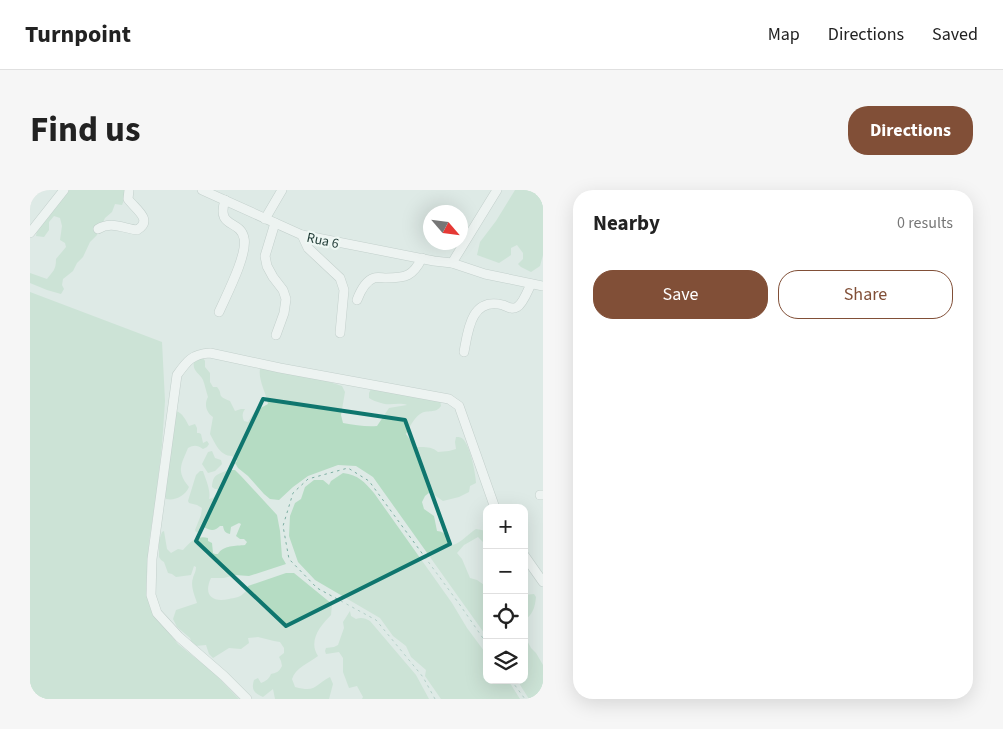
<!DOCTYPE html>
<meta charset="utf-8">
<style>
:root{--surface:#fff;--page:#f6f6f6;--text:#222;--muted:#767676;--line:#e0e0e0;--accent:#814f37}
body{margin:0;font-family:"Source Sans 3",sans-serif;background:var(--page);color:var(--text)}
.controls{position:absolute;right:15px;bottom:15px;display:grid;overflow:hidden;border-radius:10px;box-shadow:0 5px 20px #0002}
.controls button{width:45px;height:45px;display:grid;place-items:center;padding:0;border:0;border-bottom:1px solid var(--line);background:var(--surface);color:var(--text);font:25px sans-serif}
.compass{position:absolute;left:393px;top:15px;width:45px;height:45px;border-radius:50%;background:var(--surface);box-shadow:0 5px 20px #0002;rotate:118deg}
.list{margin:0;padding:0;list-style:none}
h2{display:flex;justify-content:space-between;align-items:center;height:65px;margin:0;padding:0 20px;font-size:21px}
h2 small{font-size:16px;font-weight:400;color:var(--muted)}
.actions{display:flex;gap:10px;padding:15px 20px}
.actions a{flex:1;padding:11px 0;border:1px solid var(--accent);border-radius:20px;text-align:center;font-size:18px;color:var(--accent)}
.actions .main{background:var(--accent);color:#fff}
.icon{flex:none;width:28px;height:28px;fill:none;stroke:currentColor;stroke-width:2;stroke-linecap:round;stroke-linejoin:round}
.map{position:relative;flex:none;width:513px;height:509px;overflow:hidden;border-radius:20px}
header{display:flex;align-items:center;gap:30px;box-sizing:border-box;height:70px;padding:0 25px;background:var(--surface);border-bottom:1px solid var(--line)}
header strong{font-size:24px}
nav{display:flex;gap:28px;margin-inline-start:auto;font-size:18px}
.intro{display:flex;align-items:center;justify-content:space-between;box-sizing:border-box;height:120px;padding:0 30px}
h1{margin:0;font-size:35px}
.button{padding:12px 22px;border-radius:20px;background:var(--accent);color:#fff;font-size:18px;font-weight:700}
main{display:flex;gap:30px;padding:0 30px}
aside{flex:1;background:var(--surface);border-radius:20px;box-shadow:0 5px 20px #0002}
.map>svg:first-child{display:block}
.green{fill:#b5dcc3}
.lines{fill:none;stroke-linecap:round;stroke-linejoin:round}
.minor-casing{stroke:#a1b2ad;stroke-width:10}
.path{stroke:#7dafa3;stroke-width:1;stroke-dasharray:2.5 4;stroke-linecap:butt}
.minor{stroke:#fff;stroke-width:9}
.marked{fill:none;stroke:#0f766e;stroke-width:4;stroke-linejoin:round}
.labels{text-anchor:middle;stroke-width:4.5;stroke-linejoin:round;paint-order:stroke}
.street-label{font-size:14px;fill:#1f3a35;stroke:#eef7f3}
</style>
<header>
<strong>Turnpoint</strong>
<nav><a>Map</a><a>Directions</a><a>Saved</a></nav>
</header>
<div class="intro"><h1>Find us</h1><a class="button">Directions</a></div>
<main>
<div class="map">
<svg width="513" height="509" viewBox="0 0 513 509">
<rect width="100%" height="100%" fill="#deeae6"/>
<g class="green">
<path d="M38 0H96L94 10 92 15 85 14 82 22 75 28 67 45 60 52 53 67 47 73 43 81 33 89 32 95 34 99 31 104 17 100 0 93V83L17 89C23 81 26 80 26 69L36 57 35 53 30 50 32 36 30 28 24 26 19 32V40L14 47 6 46 7 40Z"/>
<polygon points="485,0 513,0 513,65 510,76 501,82 491,77 488,74 493,69 493,63 487,55 481,58 481,65 469,73 447,65 450,52 466,31"/>
<polygon points="0,102 132,152 135,211 132,255 126,307 119,352 116,397 124,425 148,454 183,482 209,509 0,509"/>
<path d="M173 168 175 171V177L180 183V192L183 197H187C194 205 185 205 200 211L205 221 211 219H215C212 223 212 227 214 231L218 232 225 221 238 214C236 203 228 189 230 179H239L287 188 312 196 315 202 311 225 313 233C325 235 336 237 347 236L359 218 377 215C369 212 359 216 351 213 347 212 342 210 339 208V203L341 199 410 210 411 216C406 224 397 219 390 224 384 228 379 238 376 244L385 257C394 257 401 256 408 262L419 261 426 259 425 252 426 247C430 247 431 247 434 250 441 260 445 281 446 293L440 296 439 302 429 307 413 311 400 302 395 306 392 312 394 319 404 326 407 341C417 342 418 348 423 355 432 352 438 344 446 339L457 341V353H454L448 347 434 355 427 363 432 369 440 388 447 390 457 397V447L343 287 326 276 308 275 278 286 263 297 249 310 240 309 234 304 218 286 208 278 205 273 207 271 202 266C190 266 185 253 180 244L183 227C176 222 174 214 178 207 176 201 175 195 173 190 169 182 162 182 164 171Z"/>
<path d="M146 221C153 223 156 231 159 236L165 234 167 238V243H169L171 244 173 253 177 251 179 254 177 257 173 259C167 255 164 255 158 258 151 275 146 281 159 297 155 306 145 311 136 309L134 303Z"/>
<polygon points="182,261 185,268 191,270 192,274 185,281 178,283 172,274 178,262"/>
<path d="M198 280H205L211 286 247 325 250 341 252 367 256 374 219 386 205 385 194 388H181C173 405 182 413 199 409 204 408 211 407 214 403 216 402 217 399 218 396L256 383H264L302 414 301 425C290 436 278 451 288 466 279 473 265 478 262 489L265 497C287 503 284 495 300 487L303 494 299 509H245L243 499 233 507C224 503 221 500 224 490L228 488 231 493C236 491 239 489 241 484 246 483 249 482 252 476L251 471 249 467 254 463V458L250 452 244 451 228 447 218 448 219 453 211 459 199 458 183 468 179 464 176 455 165 456 162 454 160 448 147 437 143 429 146 420 167 413C165 406 160 396 163 388 164 384 166 382 166 377L164 376 161 385 146 387 142 384 138 383 134 372 131 370 129 367V350L132 342 134 341 137 359 141 363 148 359 153 360C160 352 167 345 178 348V351L182 353 183 363 185 364H188C193 355 206 356 215 355L217 352 214 349H210L206 346 211 334 209 333 201 337 200 344C195 343 194 341 193 336H190C184 342 180 340 173 337L169 343 166 342 165 340 171 325 172 318 167 315 159 313 158 311 166 285 170 281H173C176 290 181 301 179 309L183 308 188 302 187 299H185L182 297C183 284 187 285 198 280Z"/>
<path d="M313 283C329 285 334 292 344 303L422 413 437 438 457 465V490H478L490 509H411L395 486 396 480 381 467 376 456 363 446 350 428 285 390 268 372 259 346 260 326 265 313 271 309 275 297 284 290H293L299 295 301 291Z"/>
<path d="M504 404 506 407C505 417 503 424 494 431V405Z"/>
<path d="M320 421 321 426 326 429C331 427 335 428 340 431L386 485 399 509H332L333 507 327 496 319 498 313 482V468L309 462 296 464 295 461 296 458 304 457 308 455 314 438 313 432Z"/>
<polygon points="494,445 501,458 506,463 513,475 513,509 499,509 487,490 494,490"/>
</g>
<g class="lines">
<g class="minor-casing">
<g id="minor">
<polyline points="172,0 272,45 404,71 422,73 455,84 513,96"/>
<polyline points="235,29 252,0"/>
<polyline points="245,33 235,66 237,76 243,87 253,100 256,109 254,123 246,145"/>
<path d="M68 39C80 31 93 38 107 40 124 30 105 19 98 9L99 0"/>
<polyline points="0,43 34,0"/>
<polyline points="272,45 278,58 310,88 314,100 310,143"/>
<polyline points="422,73 467,0"/>
<path d="M327 110C330 102 335 91 344 88 347 87 353 88 356 88 376 88 383 86 392 68"/>
<path d="M189 122C196 106 218 64 214 48 210 29 186 39 195 10"/>
<path d="M434 162C438 140 441 107 473 115 478 117 482 120 487 117 493 114 498 100 501 94"/>
<polyline points="510,305 513,305"/>
<polyline points="494,365 513,392"/>
<path d="M217 509 194 486 149 447 127 423 121 405 122 369 147 185C157 171 162 164 180 163L250 178 419 209 429 216 465 318"/>
</g>
</g>
<g class="path">
<polyline points="481,490 495,509"/>
<polyline points="405,509 393,487 346,430 287,398 259,369 253,336 263,303 278,289 318,278 339,291 430,415 457,454"/>
</g>
<use href="#minor" class="minor"/>
</g>
<path d="M0 0H513V509H0ZM233 209 375 230 420 354 256 436 166 351Z" fill="#deeae6" fill-opacity=".55" fill-rule="evenodd"/>
<path class="marked" d="M233 209 375 230 420 354 256 436 166 351Z"/>
<g class="labels">
<g class="street-label">
<text transform="translate(293 50) rotate(12)" y="5">Rua 6</text>
</g>
</g>
</svg>
<div class="controls">
<button>+</button>
<button>−</button>
<button><svg class="icon" aria-label="locate" viewBox="0 0 24 24"><circle cx="12" cy="12" r="6"/><path d="M12 2v4M12 18v4M2 12h4M18 12h4"/></svg></button>
<button><svg class="icon" aria-label="layers" viewBox="0 0 24 24"><path d="M12 4l9 5-9 5-9-5zM3 14l9 5 9-5"/></svg></button>
</div>
<svg class="compass" viewBox="-18 -18 36 36"><path d="M0-13l5 13h-10z" fill="#e53935"/><path d="M0 13l5-13h-10z" fill="#767676"/></svg>
</div>
<aside>
<h2>Nearby<small>0 results</small></h2>
<ul class="list">
</ul>
<div class="actions"><a class="main">Save</a><a>Share</a></div>
</aside>
</main>
